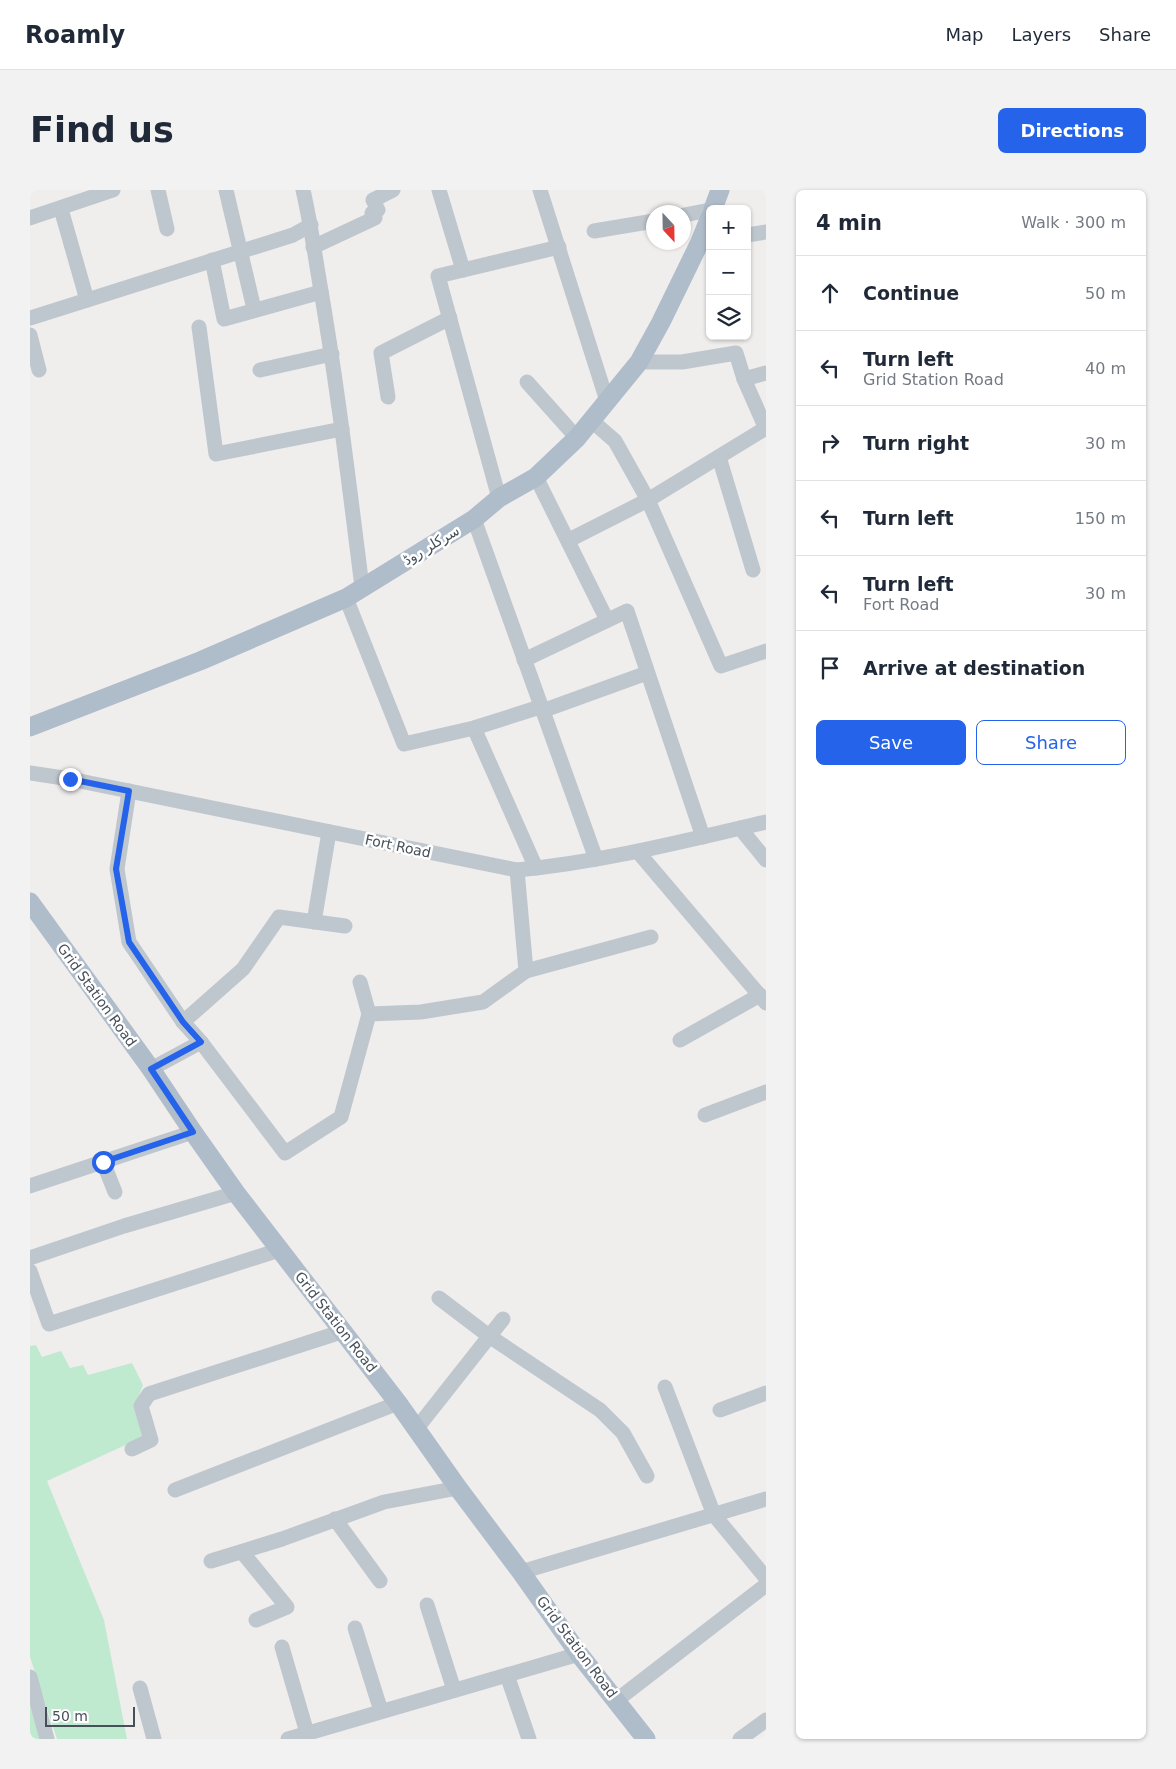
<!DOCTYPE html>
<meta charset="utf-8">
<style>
:root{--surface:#fff;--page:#f2f2f3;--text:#1f2937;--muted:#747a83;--line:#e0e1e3;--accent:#2563eb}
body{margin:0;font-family:"DejaVu Sans",Cairo,sans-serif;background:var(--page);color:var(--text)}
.controls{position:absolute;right:15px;top:15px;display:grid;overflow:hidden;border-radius:8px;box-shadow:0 1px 4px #0004}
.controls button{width:45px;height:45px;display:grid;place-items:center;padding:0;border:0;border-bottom:1px solid var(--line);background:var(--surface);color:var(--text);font:25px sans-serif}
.compass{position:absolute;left:616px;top:15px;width:45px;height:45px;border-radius:50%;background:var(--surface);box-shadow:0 1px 4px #0004;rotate:158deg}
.scale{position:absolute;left:15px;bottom:12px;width:90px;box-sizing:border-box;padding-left:5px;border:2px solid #475059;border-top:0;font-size:14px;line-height:18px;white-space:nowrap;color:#475059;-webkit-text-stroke:4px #fff;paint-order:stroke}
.stop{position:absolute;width:15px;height:15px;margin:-11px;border:4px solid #2563eb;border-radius:50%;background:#fff}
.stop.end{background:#2563eb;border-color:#fff;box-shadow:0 1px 5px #0008}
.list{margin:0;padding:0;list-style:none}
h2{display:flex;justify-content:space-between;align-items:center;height:65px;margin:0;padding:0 20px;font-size:21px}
h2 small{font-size:16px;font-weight:400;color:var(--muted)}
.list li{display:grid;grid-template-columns:32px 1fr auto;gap:15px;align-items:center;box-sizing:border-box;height:75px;padding:0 20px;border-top:1px solid var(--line)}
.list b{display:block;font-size:19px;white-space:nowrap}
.list p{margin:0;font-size:16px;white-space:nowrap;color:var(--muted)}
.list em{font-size:16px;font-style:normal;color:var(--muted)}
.actions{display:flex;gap:10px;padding:15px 20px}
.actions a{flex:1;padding:11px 0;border:1px solid var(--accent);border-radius:8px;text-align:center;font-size:18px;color:var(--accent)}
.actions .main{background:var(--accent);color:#fff}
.icon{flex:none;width:28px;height:28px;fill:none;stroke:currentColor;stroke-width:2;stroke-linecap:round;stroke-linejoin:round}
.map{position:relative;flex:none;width:736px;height:1549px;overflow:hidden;border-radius:8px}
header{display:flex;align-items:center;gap:30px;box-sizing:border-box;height:70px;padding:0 25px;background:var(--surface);border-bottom:1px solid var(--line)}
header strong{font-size:24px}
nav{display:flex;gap:28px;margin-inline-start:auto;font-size:18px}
.intro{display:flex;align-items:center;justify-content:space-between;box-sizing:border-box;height:120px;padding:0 30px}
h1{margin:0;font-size:35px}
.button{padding:12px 22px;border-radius:8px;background:var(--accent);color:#fff;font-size:18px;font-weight:700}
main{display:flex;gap:30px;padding:0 30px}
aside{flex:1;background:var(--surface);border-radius:8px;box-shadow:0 1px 4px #0004}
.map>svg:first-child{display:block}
.green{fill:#bfead0}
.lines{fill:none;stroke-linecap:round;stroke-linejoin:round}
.minor{stroke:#bfc7ce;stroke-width:15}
.major{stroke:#afbcca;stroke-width:19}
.route{stroke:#2563eb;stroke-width:6}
.labels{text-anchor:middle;stroke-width:5;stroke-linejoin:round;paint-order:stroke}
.street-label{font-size:14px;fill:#475059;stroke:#fff}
</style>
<header>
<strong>Roamly</strong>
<nav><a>Map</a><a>Layers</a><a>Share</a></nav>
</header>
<div class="intro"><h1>Find us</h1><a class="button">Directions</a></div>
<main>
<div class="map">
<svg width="736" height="1549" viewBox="0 0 736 1549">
<rect width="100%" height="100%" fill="#f0eded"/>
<g class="green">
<polygon points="6,1155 12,1167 31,1161 40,1178 53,1175 58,1185 102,1173 113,1195 104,1218 113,1247 17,1291 74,1430 97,1549 27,1549 0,1467 0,1156"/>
<polygon points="0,1516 11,1549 0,1549"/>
</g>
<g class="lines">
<g class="minor">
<polyline points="128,0 137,39"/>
<polyline points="196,0 224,119"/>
<path d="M273 0C280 30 284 59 289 89 307 192 319 294 332 397"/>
<polyline points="409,0 433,80"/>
<polyline points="510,0 577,211"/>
<polyline points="31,19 57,110"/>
<polyline points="654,25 680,20"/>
<polyline points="0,28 83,0"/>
<polyline points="564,41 624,31"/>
<polyline points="717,45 736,42"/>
<polyline points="283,57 345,28 342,23 348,20 343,10 363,0"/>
<polyline points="182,70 194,129 291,102"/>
<polyline points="0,128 263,45 281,35"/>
<polyline points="169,137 186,264 312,239"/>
<polyline points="0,145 9,180"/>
<polyline points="609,172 652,172 706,163 714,189 736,239"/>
<polyline points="230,180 302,164"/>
<polyline points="714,189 736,183"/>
<polyline points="497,192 547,248"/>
<polyline points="358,207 351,163 420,128"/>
<polyline points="562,231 585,251 618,310 691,476 736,461"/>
<polyline points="689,267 723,380"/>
<polyline points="506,287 577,430"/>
<polyline points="469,308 408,86 529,57"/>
<polyline points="444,329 566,669"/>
<polyline points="539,350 618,310 736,238"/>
<polyline points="316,408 374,554 444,538 510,517"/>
<polyline points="494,470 597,421 673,647"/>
<polyline points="512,521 617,483"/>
<polyline points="444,538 506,678"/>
<path d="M0 583 40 589 487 680C572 672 654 651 736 632"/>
<polyline points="99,601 87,679 99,752 153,832"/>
<polyline points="710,638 736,670"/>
<polyline points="608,662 736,813"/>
<polyline points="284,732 299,642"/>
<polyline points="496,781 621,747"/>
<polyline points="339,824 391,822 453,812 496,781 487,680"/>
<polyline points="650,850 730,805"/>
<polyline points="171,852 153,832 213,779 249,727 315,736"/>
<polyline points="121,879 171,852 255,963 311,927 339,824 330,792"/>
<polyline points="675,925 736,902"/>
<polyline points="73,972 85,1002"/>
<polyline points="0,996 163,942"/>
<polyline points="0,1068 94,1036 206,1003"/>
<polyline points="0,1081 19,1134 249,1060"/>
<polyline points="409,1108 459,1146 570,1220 593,1243 617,1286"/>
<polyline points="635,1197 684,1325 736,1388"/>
<polyline points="690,1220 736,1203"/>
<polyline points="387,1238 473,1129"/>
<polyline points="102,1259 121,1250 111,1216 119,1204 314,1141"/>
<polyline points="145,1300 368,1213"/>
<polyline points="305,1329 350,1391"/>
<polyline points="212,1362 257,1417 226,1430"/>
<polyline points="181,1371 252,1349 354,1312 428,1298"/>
<polyline points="491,1382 736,1309"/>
<polyline points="397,1415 424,1500"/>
<polyline points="325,1438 351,1521"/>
<polyline points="252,1457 277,1543"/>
<polyline points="477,1485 499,1549"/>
<polyline points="0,1487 17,1549"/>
<polyline points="110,1498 124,1549"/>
<polyline points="587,1510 736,1395"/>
<polyline points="258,1549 549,1464"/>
<polyline points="710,1549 736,1530"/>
</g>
<g class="major">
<polyline points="683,19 690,0"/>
<polyline points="0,537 170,471 316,408 444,329 469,308 506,287 547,248 609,172 631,132 669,54 680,27"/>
<polyline points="0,712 121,879 163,942 206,1003 368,1213 428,1298 491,1382 549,1464 616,1549"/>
</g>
</g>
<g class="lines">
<polyline class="route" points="40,589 99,601 86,679 99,752 153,832 171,852 121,879 163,942 73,972"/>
</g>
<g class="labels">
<g class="street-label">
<text transform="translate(401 355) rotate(-31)" y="5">سرکلر روڈ</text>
<text transform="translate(368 656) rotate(12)" y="5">Fort Road</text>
<text transform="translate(67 805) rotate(54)" y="5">Grid Station Road</text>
<text transform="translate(306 1132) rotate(52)" y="5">Grid Station Road</text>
<text transform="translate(547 1457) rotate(53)" y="5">Grid Station Road</text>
</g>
</g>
</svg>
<div class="controls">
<button>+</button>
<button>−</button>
<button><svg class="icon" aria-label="layers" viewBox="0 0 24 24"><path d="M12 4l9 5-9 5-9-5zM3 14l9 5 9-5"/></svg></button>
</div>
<svg class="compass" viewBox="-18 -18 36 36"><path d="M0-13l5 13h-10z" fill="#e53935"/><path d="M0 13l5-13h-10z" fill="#747a83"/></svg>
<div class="scale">50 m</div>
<div class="stop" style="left:73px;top:972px"></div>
<div class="stop end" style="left:40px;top:589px"></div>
</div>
<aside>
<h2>4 min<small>Walk · 300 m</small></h2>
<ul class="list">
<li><svg class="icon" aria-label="ahead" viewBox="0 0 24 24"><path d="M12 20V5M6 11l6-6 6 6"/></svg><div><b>Continue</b></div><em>50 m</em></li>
<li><svg class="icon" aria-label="left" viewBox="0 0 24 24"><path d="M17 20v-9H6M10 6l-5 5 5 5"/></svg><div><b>Turn left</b><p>Grid Station Road</p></div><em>40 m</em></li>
<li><svg class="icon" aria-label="right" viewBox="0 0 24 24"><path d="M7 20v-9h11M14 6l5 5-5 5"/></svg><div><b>Turn right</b></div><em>30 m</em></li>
<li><svg class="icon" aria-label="left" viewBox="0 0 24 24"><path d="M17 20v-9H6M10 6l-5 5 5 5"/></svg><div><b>Turn left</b></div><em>150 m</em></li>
<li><svg class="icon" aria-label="left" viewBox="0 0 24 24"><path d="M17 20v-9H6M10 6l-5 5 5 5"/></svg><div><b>Turn left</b><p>Fort Road</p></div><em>30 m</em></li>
<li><svg class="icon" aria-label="arrive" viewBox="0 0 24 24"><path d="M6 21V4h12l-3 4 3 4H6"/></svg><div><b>Arrive at destination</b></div></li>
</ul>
<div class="actions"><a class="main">Save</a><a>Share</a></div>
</aside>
</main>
